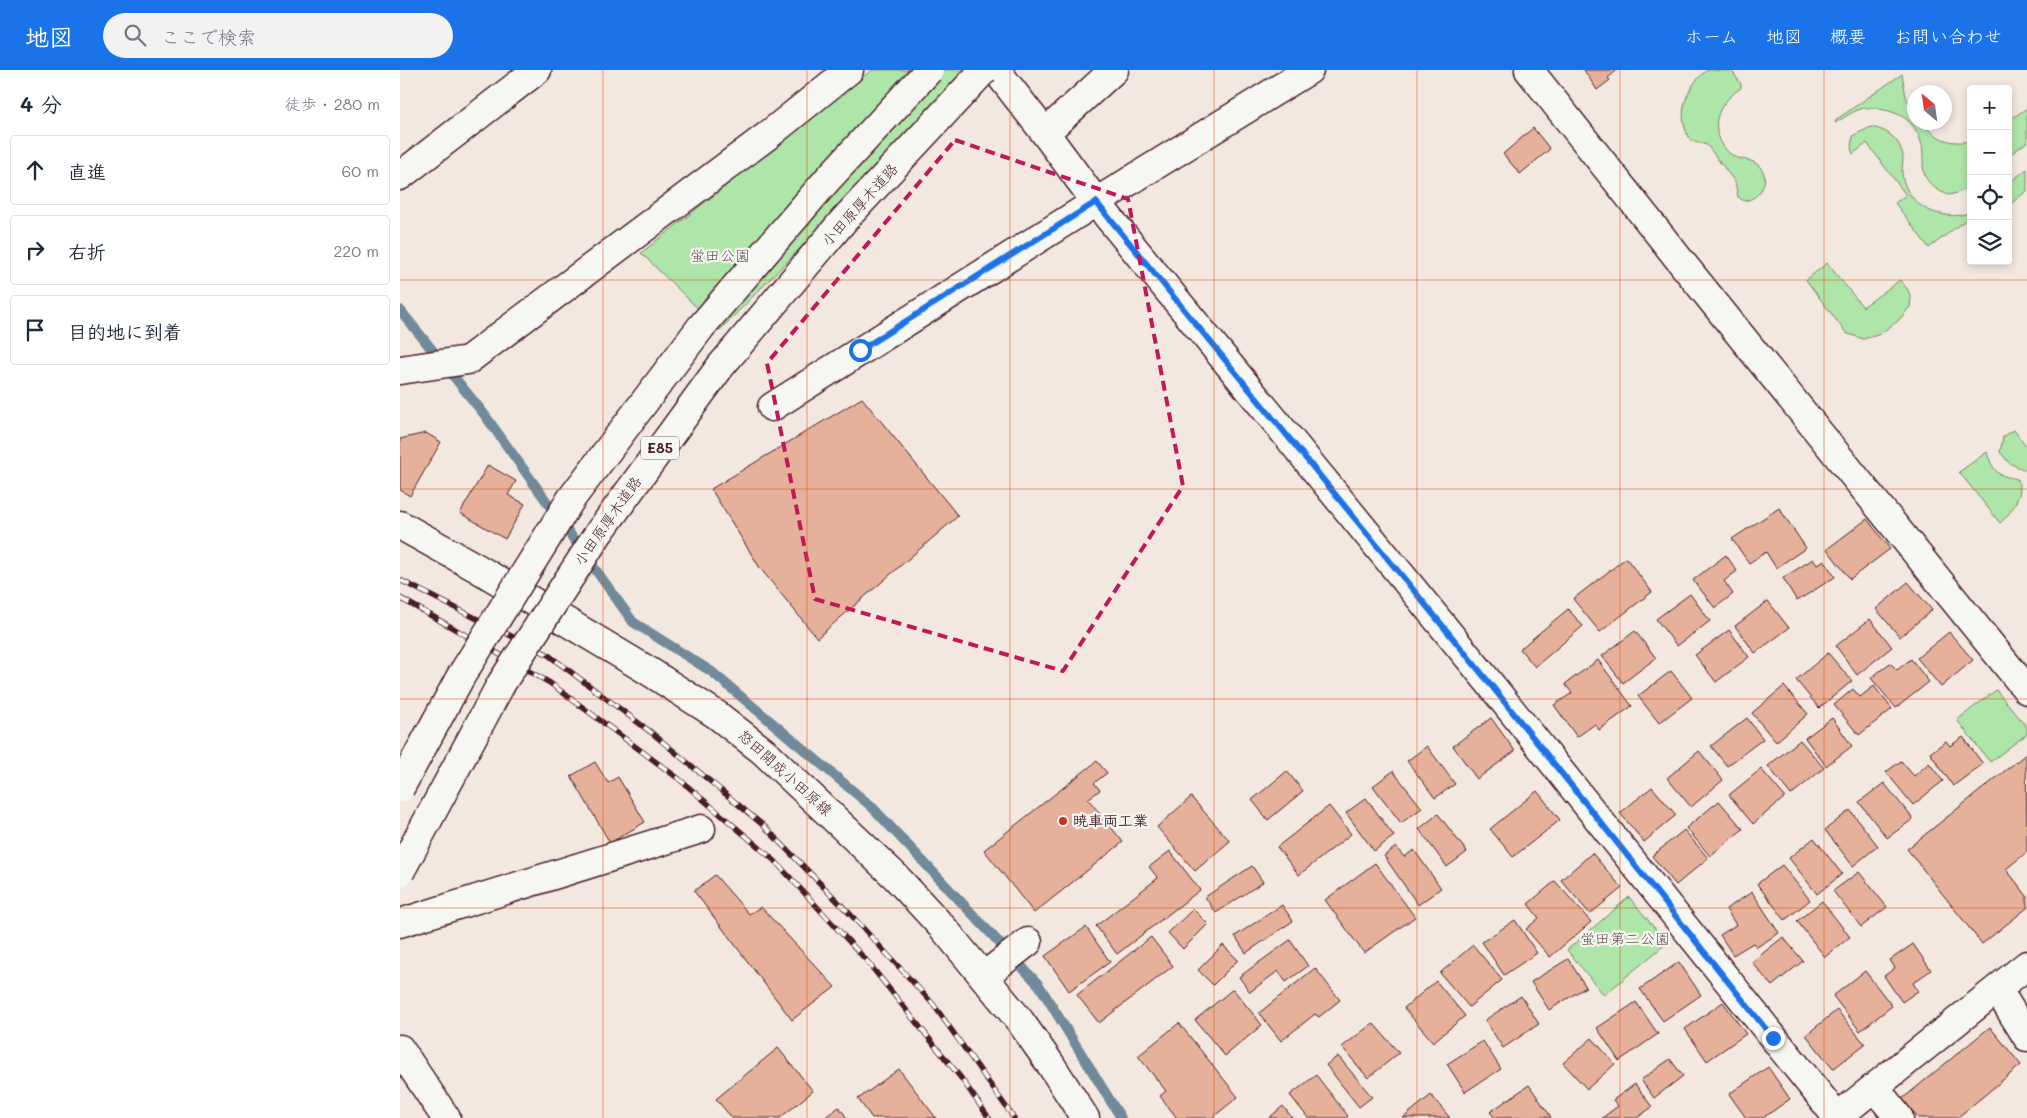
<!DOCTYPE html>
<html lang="ja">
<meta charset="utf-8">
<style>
:root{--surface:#fff;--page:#f2f2f3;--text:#1f2937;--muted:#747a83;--line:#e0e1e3;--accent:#1a73e8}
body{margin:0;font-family:Mali,"Klee One",sans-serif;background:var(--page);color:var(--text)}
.controls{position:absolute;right:15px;top:15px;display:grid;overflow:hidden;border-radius:5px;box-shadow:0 2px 8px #0003}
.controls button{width:45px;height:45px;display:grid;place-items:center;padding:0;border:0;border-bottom:1px solid var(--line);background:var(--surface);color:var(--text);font:25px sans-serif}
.compass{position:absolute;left:1507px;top:15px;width:45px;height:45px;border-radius:50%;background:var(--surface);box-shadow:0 2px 8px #0003;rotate:331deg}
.stop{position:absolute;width:15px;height:15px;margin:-11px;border:4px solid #1a73e8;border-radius:50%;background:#fff}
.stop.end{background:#1a73e8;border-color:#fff;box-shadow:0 1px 5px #0008}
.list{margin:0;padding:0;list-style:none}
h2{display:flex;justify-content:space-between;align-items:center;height:65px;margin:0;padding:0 20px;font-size:21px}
h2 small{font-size:16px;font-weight:400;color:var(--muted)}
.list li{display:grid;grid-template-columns:32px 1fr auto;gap:15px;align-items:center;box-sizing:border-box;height:70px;margin:0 10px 10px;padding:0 10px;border:1px solid var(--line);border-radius:5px}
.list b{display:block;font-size:19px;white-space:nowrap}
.list em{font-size:16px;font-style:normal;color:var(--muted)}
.icon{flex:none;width:28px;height:28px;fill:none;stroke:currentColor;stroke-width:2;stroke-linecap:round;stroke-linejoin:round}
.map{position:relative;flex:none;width:1627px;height:1048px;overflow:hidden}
header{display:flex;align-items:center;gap:30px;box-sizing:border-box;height:70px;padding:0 25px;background:var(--accent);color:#fff}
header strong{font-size:24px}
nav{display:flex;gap:28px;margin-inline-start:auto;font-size:18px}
.search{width:350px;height:45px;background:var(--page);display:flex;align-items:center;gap:12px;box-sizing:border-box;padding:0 18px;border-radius:28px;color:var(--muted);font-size:19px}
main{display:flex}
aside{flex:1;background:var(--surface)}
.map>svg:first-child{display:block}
.green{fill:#aee5a8;stroke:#7c826a}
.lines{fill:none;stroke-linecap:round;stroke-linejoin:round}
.stream{stroke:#6f8a9c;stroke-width:10}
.building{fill:#e6b19a;stroke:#4a1f2b}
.minor-casing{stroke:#4a1f2b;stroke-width:31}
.major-casing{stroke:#4a1f2b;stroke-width:31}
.minor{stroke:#f6f6f2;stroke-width:28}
.major{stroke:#f6f6f2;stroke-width:28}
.rail-casing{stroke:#4a1f2b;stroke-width:5.5}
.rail{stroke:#f6f6f2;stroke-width:4;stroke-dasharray:11;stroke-linecap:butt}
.highway-bridge-casing{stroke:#4a1f2b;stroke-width:31;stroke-linecap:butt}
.highway-bridge{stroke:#f6f6f2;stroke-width:28}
.route{stroke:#1a73e8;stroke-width:6}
.marked{fill:none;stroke:#c2185b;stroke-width:4;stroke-dasharray:10 6;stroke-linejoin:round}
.grid{fill:none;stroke:#e0560e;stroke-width:1;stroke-opacity:0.55}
.poi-dot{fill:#c8321e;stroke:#f6f6f2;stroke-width:2}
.labels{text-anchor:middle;stroke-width:4.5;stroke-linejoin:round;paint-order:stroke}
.shield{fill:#f6f6f2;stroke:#7e6067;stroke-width:1}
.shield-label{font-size:14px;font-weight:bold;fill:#4a1f2b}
.street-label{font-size:15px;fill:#4a1f2b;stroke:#f6f6f2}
.park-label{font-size:15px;fill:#63504a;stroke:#f6f6f2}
.poi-label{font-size:15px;font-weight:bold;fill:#4a1f2b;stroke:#f6f6f2;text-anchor:start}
</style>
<header>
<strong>地図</strong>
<div class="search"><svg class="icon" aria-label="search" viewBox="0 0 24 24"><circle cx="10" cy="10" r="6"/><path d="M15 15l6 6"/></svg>ここで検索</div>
<nav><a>ホーム</a><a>地図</a><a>概要</a><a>お問い合わせ</a></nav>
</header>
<main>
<aside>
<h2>4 分<small>徒歩 · 280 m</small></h2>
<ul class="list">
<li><svg class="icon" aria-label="ahead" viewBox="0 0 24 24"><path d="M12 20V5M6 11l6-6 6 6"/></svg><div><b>直進</b></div><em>60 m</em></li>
<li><svg class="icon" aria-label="right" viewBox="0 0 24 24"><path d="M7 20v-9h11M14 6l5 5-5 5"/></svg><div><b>右折</b></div><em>220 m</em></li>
<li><svg class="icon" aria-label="arrive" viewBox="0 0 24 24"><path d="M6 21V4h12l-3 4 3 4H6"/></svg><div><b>目的地に到着</b></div></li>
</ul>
</aside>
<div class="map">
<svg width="1627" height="1048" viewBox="0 0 1627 1048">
<rect width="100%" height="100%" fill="#f3e8e0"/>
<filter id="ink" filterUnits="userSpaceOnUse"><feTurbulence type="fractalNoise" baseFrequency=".02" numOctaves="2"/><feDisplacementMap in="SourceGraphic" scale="10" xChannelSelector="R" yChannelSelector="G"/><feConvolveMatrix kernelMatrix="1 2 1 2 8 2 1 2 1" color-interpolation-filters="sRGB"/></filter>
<g filter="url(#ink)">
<g class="green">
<polygon points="472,0 570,0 460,117 320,260 241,183"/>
<path d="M1307 0 1332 1 1341 14V18C1323 30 1310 48 1320 70 1323 76 1326 81 1332 85 1339 90 1350 89 1357 94 1373 107 1361 129 1344 131L1338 127 1335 112 1307 75 1291 71C1275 47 1285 17 1307 0Z"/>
<path d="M1502 4 1506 27 1514 42V52L1521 53C1538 68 1547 75 1571 71V116L1557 123 1549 125C1539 122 1530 116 1525 106 1521 96 1525 83 1521 72 1514 52 1505 45 1485 40 1479 39 1473 37 1466 38 1455 39 1444 48 1435 53L1437 49Z"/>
<polygon points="1627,38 1627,72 1608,86 1608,51"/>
<path d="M1471 57C1488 60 1500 69 1503 86 1503 94 1501 102 1503 109 1508 128 1523 141 1541 144 1551 146 1562 147 1571 141V146L1529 178 1495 133 1506 125 1467 73 1453 84C1450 77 1451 71 1454 65Z"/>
<polygon points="1627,99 1627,121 1609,135 1608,114"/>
<polygon points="1427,193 1463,237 1500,210 1508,220 1511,228 1510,237 1498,251 1478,265 1463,269 1446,263 1406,210"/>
<polygon points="1614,360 1627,378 1627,401 1609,393 1600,382 1603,367"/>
<path d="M1587 382C1589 389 1592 397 1598 403 1603 407 1611 407 1617 409 1627 420 1610 445 1600 453L1559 402Z"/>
<polygon points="1596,620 1627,657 1627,664 1590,692 1557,650"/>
<polygon points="1229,827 1267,873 1204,925 1167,880"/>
</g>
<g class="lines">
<polyline class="stream" points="0,240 84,344 233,552 312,602 472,737 639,915 721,1048"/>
</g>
<g class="building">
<polygon points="1184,0 1217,0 1208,8 1210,10 1197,20"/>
<polygon points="1133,58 1150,79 1120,104 1103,84"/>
<polygon points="462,328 558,446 417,568 360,498 311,419"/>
<polygon points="26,363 41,372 10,426 0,420 0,369"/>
<polygon points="88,395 116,411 108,425 125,434 105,469 60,443"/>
<polygon points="1379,438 1406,478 1376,498 1366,482 1349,493 1332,469"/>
<polygon points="1467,449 1490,479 1450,509 1427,479"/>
<polygon points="1326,485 1337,501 1324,511 1333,524 1315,538 1293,510"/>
<polygon points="1226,488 1252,522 1200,562 1173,529"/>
<polygon points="1413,489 1417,495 1424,490 1435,507 1397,531 1383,508"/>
<polygon points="1508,512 1532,540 1500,567 1476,539"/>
<polygon points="1290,524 1310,551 1277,576 1256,549"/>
<polygon points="1368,531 1389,558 1355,583 1335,556"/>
<polygon points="1168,539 1183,556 1135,597 1120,579"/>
<polygon points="1470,549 1492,577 1457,605 1436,576"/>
<polygon points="1329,560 1349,587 1316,612 1295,585"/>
<polygon points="1235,561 1256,588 1223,613 1202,586"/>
<polygon points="1549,562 1573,590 1541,617 1517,588"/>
<polygon points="1428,583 1452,611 1419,638 1396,610"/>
<polygon points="1511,589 1529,612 1496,638 1471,608 1490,593 1497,600"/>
<polygon points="1198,590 1232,636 1199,660 1195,654 1177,667 1154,635 1172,623 1165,614"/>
<polygon points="1271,601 1292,628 1259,653 1238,626"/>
<polygon points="1384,616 1408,644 1376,672 1352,643"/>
<polygon points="1474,616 1492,639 1459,665 1434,635 1453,619 1460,627"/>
<polygon points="1091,648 1115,681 1077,709 1053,676"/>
<polygon points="1347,648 1363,669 1327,696 1311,676"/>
<polygon points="1432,648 1452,676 1426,696 1405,668"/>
<polygon points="1563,667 1583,694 1553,716 1530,683 1546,671 1550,676"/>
<polygon points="1400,670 1424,698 1391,725 1368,696"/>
<polygon points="1027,676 1055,714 1035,728 1007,691"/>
<polygon points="1299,681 1323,710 1291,737 1267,708"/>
<polygon points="1626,684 1627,782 1606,799 1627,826 1627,838 1582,874 1507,779"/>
<polygon points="697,691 707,703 694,713 700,720 688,729 723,772 634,843 584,780"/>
<polygon points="1501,691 1514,706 1529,693 1543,711 1513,735 1486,702"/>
<polygon points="195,692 208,713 218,707 245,752 210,773 171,706"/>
<polygon points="1361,699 1385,727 1353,754 1329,725"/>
<polygon points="887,701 903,721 868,750 852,730"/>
<polygon points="993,701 1022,738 1001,753 973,716"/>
<polygon points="1484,713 1513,749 1487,768 1459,732"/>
<polygon points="1252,717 1276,745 1244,772 1220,743"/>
<polygon points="1137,721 1160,750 1113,787 1090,759"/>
<polygon points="791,727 830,771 795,801 757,757"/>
<polygon points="966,728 994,766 974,781 946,743"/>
<polygon points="1319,731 1343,759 1310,786 1286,758"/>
<polygon points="929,736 951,764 899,805 877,777"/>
<polygon points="1450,740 1478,776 1453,796 1425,760"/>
<polygon points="1038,744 1067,782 1047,797 1019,759"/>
<polygon points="1284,760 1308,788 1276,815 1252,786"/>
<polygon points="1414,768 1442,804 1417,824 1389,788"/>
<polygon points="996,777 1004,787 1014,780 1041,818 1018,835 984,786"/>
<polygon points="770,781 800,820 717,884 696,856 758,808 749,797"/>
<polygon points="1192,783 1222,818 1190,844 1161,810"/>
<polygon points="975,793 1015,847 964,883 925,830"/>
<polygon points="1382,795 1410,830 1385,850 1357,814"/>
<polygon points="852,796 863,812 816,843 805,827"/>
<polygon points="1459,802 1487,837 1461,857 1433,821"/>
<polygon points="315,805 349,844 361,837 435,917 392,950 294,821"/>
<polygon points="1155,811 1191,852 1150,887 1126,859 1139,848 1128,834"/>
<polygon points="1352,822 1379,863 1357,877 1353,873 1333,885 1320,865 1336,855 1326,839"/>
<polygon points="1422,831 1450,867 1425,887 1397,851"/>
<polygon points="882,835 893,851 846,883 835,866"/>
<polygon points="793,839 808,854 783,879 768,863"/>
<polygon points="1115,850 1137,883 1104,905 1082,872"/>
<polygon points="686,857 710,892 669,921 645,886"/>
<polygon points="751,867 773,896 699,953 677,925"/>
<polygon points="1383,867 1403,891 1372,916 1352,892"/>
<polygon points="890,870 908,896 886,912 878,901 850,922 839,907"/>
<polygon points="1513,874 1531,900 1513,913 1518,921 1502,932 1484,906 1495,898 1490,890"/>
<polygon points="823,875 838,890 813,915 798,900"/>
<polygon points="1073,875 1102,910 1069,937 1040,903"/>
<polygon points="1168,889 1186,917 1149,940 1131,912"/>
<polygon points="1279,892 1301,925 1263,951 1240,919"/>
<polygon points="915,898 940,930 919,947 915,944 881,971 859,943"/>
<polygon points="1465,901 1492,936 1460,961 1433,926"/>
<polygon points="1036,911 1065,946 1033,972 1004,938"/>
<polygon points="833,919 862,955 825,986 795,950"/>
<polygon points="1121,926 1139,954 1103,978 1085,950"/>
<polygon points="1236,932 1258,964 1219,991 1197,958"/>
<polygon points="1323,932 1346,964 1307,991 1285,959"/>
<polygon points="1437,940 1465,974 1433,999 1406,965"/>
<polygon points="779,953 838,1027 812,1048 777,1048 760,1026 766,1021 738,986"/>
<polygon points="973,953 999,983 968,1008 942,977"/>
<polygon points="1590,957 1621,995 1557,1048 1518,1048 1502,1029"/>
<polygon points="1192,968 1215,994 1187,1019 1163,993"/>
<polygon points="1083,971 1101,999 1065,1022 1047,994"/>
<polygon points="378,978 413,1021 380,1048 332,1048 316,1029"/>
<polygon points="938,986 972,1027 959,1037 926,995"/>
<polygon points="1270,989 1283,1006 1254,1028 1241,1010"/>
<polygon points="1368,997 1390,1029 1363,1048 1346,1048 1329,1024"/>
<polygon points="499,999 536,1048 472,1048 458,1029"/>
<polygon points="916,1005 948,1046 946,1048 908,1048 890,1025"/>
<polygon points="1235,1014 1252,1037 1237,1048 1202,1048 1218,1036 1213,1030"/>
<polygon points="1129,1015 1151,1047 1095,1048 1090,1042"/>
<polygon points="1031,1025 1050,1048 1003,1048"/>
<polygon points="883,1036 892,1048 869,1048"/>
<polygon points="439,1037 447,1048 424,1048"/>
</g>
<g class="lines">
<g class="minor-casing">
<g id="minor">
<polyline points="596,0 645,63 696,132 1087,610 1437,1047"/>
<polyline points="1129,0 1282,193 1627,620"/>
<polyline points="645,63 714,0"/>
<polyline points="0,106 137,0"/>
<polyline points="0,300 68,290 367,66 449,0"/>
<polyline points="372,337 696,132 909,0"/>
<polyline points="0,853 301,759"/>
<polyline points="584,906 628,872"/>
<polyline points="1598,920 1627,967"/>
<polyline points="0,979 46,1048"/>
<polyline points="1475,1018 1499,1048"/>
<polyline points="1436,1048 1627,895"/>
</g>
</g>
<g class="major-casing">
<polyline id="major" points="0,455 77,498 247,600 317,645 363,681 496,807 545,860 620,951 651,995 685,1048"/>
</g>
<use href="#minor" class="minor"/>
<use href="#major" class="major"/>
<g class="rail-casing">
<g id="rail">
<polyline points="0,510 147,584 252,663 364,756 451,845 533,934 614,1048"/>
<polyline points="0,528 150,613 279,709 375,791 466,890 561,1008 589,1048"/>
</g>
</g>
<use href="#rail" class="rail"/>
<g class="highway-bridge-casing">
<g id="highway-bridge">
<polyline points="0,718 61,606 171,429 301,257 427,110 529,0"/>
<polyline points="0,802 101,614 198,464 320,297 444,150 584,0"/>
</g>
</g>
<use href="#highway-bridge" class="highway-bridge"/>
</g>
</g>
<g class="lines" filter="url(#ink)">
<polyline class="route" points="460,280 696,132 1087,610 1373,968"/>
</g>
<path class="marked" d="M555 70 728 129 783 416 663 601 415 529 367 293Z"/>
<path class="grid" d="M203 0V1048M407 0V1048M610 0V1048M814 0V1048M1017 0V1048M1220 0V1048M1424 0V1048M0 210H1627M0 419H1627M0 629H1627M0 838H1627"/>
<circle class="poi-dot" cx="663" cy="751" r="5"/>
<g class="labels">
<rect class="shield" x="241" y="366.5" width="38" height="23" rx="4"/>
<g class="shield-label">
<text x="260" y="383">E85</text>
</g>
<g class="street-label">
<text transform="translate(460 135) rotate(-48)" y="5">小田原厚木道路</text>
<text transform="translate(208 451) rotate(-55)" y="5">小田原厚木道路</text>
<text transform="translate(385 703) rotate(42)" y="5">怒田開成小田原線</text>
</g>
<g class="park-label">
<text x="320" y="191">蛍田公園</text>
<text x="1225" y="874">蛍田第二公園</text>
</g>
<g class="poi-label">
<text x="673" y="756">暁車両工業</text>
</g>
</g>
</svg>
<div class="controls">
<button>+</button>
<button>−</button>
<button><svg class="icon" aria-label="locate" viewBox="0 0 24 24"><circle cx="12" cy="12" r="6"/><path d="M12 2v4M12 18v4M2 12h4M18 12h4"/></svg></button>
<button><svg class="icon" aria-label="layers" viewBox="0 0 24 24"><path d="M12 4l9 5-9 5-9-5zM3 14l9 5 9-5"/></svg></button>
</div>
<svg class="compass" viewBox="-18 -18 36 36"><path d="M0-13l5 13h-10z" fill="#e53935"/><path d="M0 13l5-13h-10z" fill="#747a83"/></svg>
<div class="stop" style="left:460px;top:280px"></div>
<div class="stop end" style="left:1373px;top:968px"></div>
</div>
</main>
